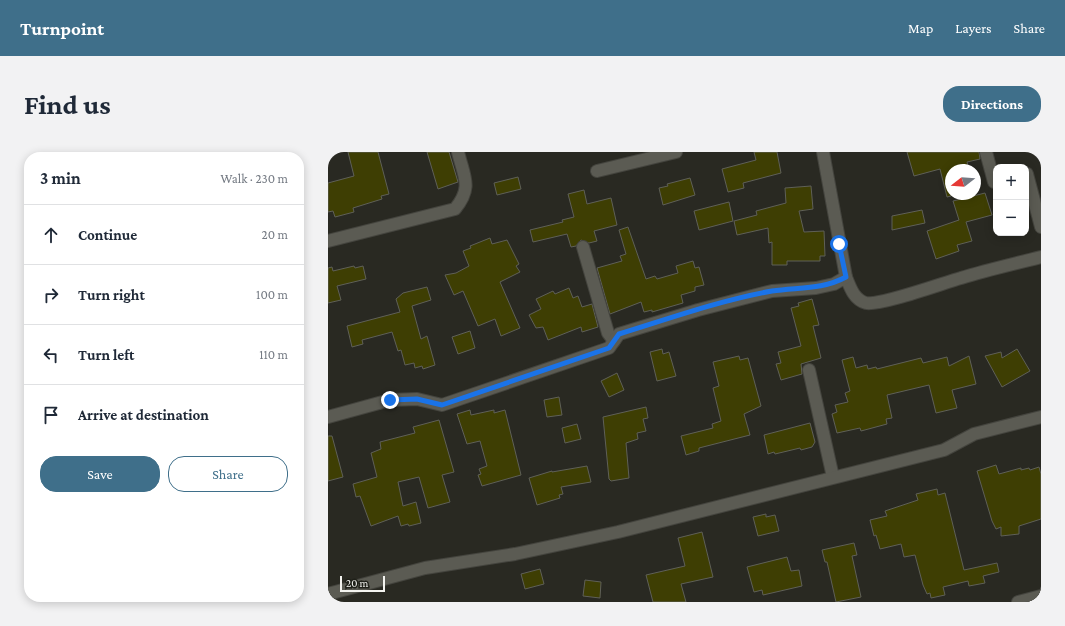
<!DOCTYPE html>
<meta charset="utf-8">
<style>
:root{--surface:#fff;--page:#f2f2f3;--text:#1f2937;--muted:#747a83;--line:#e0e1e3;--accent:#3f6f8a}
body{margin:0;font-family:"Crimson Pro",serif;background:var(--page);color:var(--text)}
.controls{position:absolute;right:12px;top:12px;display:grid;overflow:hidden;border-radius:8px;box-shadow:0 2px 10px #0003}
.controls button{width:36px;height:36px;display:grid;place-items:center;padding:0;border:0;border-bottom:1px solid var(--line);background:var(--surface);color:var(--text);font:20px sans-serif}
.compass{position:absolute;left:617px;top:12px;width:36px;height:36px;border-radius:50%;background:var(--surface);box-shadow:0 2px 10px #0003;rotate:253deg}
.scale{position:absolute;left:12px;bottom:10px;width:45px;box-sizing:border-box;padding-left:4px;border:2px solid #f3f3ef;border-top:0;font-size:11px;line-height:14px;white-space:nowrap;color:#f3f3ef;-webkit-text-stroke:3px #1f2019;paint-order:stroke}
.stop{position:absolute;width:12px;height:12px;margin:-9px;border:3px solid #1a73e8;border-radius:50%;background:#fff}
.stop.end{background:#1a73e8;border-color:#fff;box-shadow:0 1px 4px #0008}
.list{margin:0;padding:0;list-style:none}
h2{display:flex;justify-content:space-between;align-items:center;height:52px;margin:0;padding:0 16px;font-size:17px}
h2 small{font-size:13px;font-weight:400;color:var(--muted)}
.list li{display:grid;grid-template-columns:26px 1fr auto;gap:12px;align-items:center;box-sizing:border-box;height:60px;padding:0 16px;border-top:1px solid var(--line)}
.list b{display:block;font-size:15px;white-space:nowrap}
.list em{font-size:13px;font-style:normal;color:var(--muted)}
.actions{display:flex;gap:8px;padding:12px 16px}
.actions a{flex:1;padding:9px 0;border:1px solid var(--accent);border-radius:16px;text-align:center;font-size:14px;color:var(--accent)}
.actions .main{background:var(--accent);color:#fff}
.icon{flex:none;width:22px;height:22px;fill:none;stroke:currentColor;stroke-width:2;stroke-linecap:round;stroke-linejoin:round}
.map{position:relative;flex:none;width:713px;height:450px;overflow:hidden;border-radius:16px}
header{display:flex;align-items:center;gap:24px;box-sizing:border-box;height:56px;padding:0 20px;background:var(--accent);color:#fff}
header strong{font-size:19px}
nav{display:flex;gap:22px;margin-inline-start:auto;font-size:14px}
.intro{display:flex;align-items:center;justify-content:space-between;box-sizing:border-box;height:96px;padding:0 24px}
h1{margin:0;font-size:28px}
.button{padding:10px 18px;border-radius:16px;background:var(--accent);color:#fff;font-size:14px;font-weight:700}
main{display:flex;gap:24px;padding:0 24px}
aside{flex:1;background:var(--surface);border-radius:16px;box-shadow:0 2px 10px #0003}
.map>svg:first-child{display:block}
.building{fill:#3e3e03;stroke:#5f6058}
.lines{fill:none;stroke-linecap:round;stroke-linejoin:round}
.minor-casing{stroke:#44443e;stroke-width:14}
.minor{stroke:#5b5b53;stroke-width:12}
.route{stroke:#1a73e8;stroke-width:5}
</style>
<header>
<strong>Turnpoint</strong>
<nav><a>Map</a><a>Layers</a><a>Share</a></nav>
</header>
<div class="intro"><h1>Find us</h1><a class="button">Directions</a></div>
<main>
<aside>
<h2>3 min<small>Walk · 230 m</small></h2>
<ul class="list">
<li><svg class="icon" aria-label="ahead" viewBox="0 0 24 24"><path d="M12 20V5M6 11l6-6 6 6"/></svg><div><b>Continue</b></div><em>20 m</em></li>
<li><svg class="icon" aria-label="right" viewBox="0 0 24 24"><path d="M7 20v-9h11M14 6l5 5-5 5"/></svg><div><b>Turn right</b></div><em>100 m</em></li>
<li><svg class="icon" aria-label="left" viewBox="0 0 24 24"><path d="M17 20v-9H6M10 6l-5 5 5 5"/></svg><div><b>Turn left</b></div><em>110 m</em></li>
<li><svg class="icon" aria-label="arrive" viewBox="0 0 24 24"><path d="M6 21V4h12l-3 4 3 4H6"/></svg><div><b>Arrive at destination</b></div></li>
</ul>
<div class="actions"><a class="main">Save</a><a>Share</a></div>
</aside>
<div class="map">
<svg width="713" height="450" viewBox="0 0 713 450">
<rect width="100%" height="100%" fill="#292922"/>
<g class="building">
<polygon points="20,0 50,0 61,42 53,44 54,47 25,56 26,60 7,65 5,59 0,60 0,31 26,24"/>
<polygon points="99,0 121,0 130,30 110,37"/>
<polygon points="426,0 449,0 453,21 415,31 416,36 400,40 394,17 428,8"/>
<polygon points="579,0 651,0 652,7 639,10 641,18 623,18 623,44 619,45 612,17 586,24"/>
<polygon points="190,25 193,37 169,43 166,31"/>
<polygon points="362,26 367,43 335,53 331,36 340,34 339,32"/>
<polygon points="483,34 485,57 471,59 476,80 496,79 497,104 492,104 492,109 459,109 459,113 444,113 444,90 441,91 440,76 409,83 406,69 429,63 428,59 458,51 457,36"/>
<polygon points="256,38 259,52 283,46 289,73 266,79 269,89 261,91 253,88 248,94 243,95 239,82 205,90 202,78 235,70 234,68 246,65 240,42"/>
<polygon points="657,41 664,63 638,70 644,89 629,93 631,99 608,107 599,79 631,68 625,49"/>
<polygon points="401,50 405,69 371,78 366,59"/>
<polygon points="594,58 597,71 564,78 564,64"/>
<polygon points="300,75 318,127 327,124 329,127 350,121 348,114 365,109 367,116 371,115 376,133 367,135 367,139 353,143 355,151 324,160 324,158 316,160 313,150 282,162 269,116 294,109 292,104 298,102 291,78"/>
<polygon points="162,86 164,92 179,88 191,112 188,114 192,120 172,130 192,176 173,184 167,167 150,174 135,139 126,143 117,123 128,121 141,114 135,99 143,96 142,94"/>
<polygon points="26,114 27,116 35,114 38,127 9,134 13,148 0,151 0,116 4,115 5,119"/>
<polygon points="99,135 103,148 84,154 93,187 99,184 107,213 95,217 94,214 87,216 86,211 77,213 73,198 70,199 64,180 34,188 35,192 24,195 19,174 72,160 68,147 75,141"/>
<polygon points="241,136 245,146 250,144 254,155 264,152 270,175 254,180 253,175 220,188 215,175 208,176 201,163 213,157 208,147 225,139 227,142"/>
<polygon points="484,147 491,173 485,174 493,206 473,212 474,222 453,228 448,212 453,211 450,200 473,194 463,156 471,154 470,151"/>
<polygon points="142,179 147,196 130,202 124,185"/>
<polygon points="334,197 335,202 341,200 348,224 329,229 322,200"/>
<polygon points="689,197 702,219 674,235 657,204 673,200 674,206"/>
<polygon points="411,204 412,208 420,206 433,254 416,262 422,283 371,296 371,299 358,303 353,284 385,276 384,272 393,269 385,236 391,234 385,210"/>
<polygon points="641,204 648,232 624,238 629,256 608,261 601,233 559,243 564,266 558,267 559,272 533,279 532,276 509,281 504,262 509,260 507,253 520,250 517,241 522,239 514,208 525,205 528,216 539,213 540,217 548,215 549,217 593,206 595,211 619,205 621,214"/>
<polygon points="289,221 296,238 281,245 273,229"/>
<polygon points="231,245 234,263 219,265 216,248"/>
<polygon points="318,255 320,266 315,267 318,279 309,281 310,287 298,291 301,326 283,329 281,327 275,265"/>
<polygon points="142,258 143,263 166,258 166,261 177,258 193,323 154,334 150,323 153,322 151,317 159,314 152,289 139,292 129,262"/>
<polygon points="111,268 126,320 114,323 122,350 100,356 91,325 70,330 75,354 88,350 93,371 81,374 80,372 73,374 70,364 43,374 32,344 28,345 25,332 49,325 43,301 53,297 52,290 87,281 85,275"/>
<polygon points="482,271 487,290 484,295 473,298 472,296 447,302 446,300 440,302 436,283"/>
<polygon points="249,272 253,287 237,291 234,276"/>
<polygon points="0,284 4,284 15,325 0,329"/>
<polygon points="668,313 671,322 693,316 693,318 701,316 702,318 711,315 713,322 713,367 691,374 691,382 673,384 673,375 668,377 664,369 649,319"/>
<polygon points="259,314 263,330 233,335 235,342 231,343 232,346 209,353 201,326 224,319 224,320"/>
<polygon points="609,337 610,343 617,341 636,418 669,411 671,420 655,424 657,431 641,434 640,429 615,435 617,443 603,446 602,441 599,442 595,433 587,403 576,405 573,392 552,397 548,383 546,384 542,368 559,364 557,359 590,348 588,342"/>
<polygon points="438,362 438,365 447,363 451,379 430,384 425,365"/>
<polygon points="374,380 385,425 353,432 358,450 325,450 318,423 357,414 350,386"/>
<polygon points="526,391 529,403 524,404 533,445 508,450 499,410 497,410 494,398"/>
<polygon points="459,405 463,419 471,418 474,434 435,443 434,438 426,440 419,415"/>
<polygon points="212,417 216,432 197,437 193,422"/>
<polygon points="257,428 273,430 272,446 255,444"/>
</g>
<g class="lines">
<g class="minor-casing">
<g id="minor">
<path d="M495 0 518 125C522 135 526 148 538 151 552 154 615 131 633 126 659 118 686 112 713 105"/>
<polyline points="658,0 666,30 668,29"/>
<polyline points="269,19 348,0"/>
<polyline points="698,22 699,22 713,75"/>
<path d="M0 89 127 57C145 35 136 25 130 0"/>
<polyline points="255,95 280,181 286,189"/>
<polyline points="481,218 505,325"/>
<polyline points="0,265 62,248 89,247 114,253 281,196 291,182 370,158 444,139 488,136 506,132 518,125"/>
<polyline points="0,442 97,416 187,402 290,380 616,298 646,282 713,265"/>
<polyline points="690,450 713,444"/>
</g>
</g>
<use href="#minor" class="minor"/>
</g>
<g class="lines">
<path class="route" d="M62 248 89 247 114 253 281 196 291 182C340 167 393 148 444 139 470 135 494 138 518 125L511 92"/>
</g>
</svg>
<div class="controls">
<button>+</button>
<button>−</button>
</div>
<svg class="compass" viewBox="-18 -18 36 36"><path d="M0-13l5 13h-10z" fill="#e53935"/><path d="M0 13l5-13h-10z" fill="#747a83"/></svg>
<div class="scale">20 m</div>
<div class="stop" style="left:511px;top:92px"></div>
<div class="stop end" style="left:62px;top:248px"></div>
</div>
</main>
